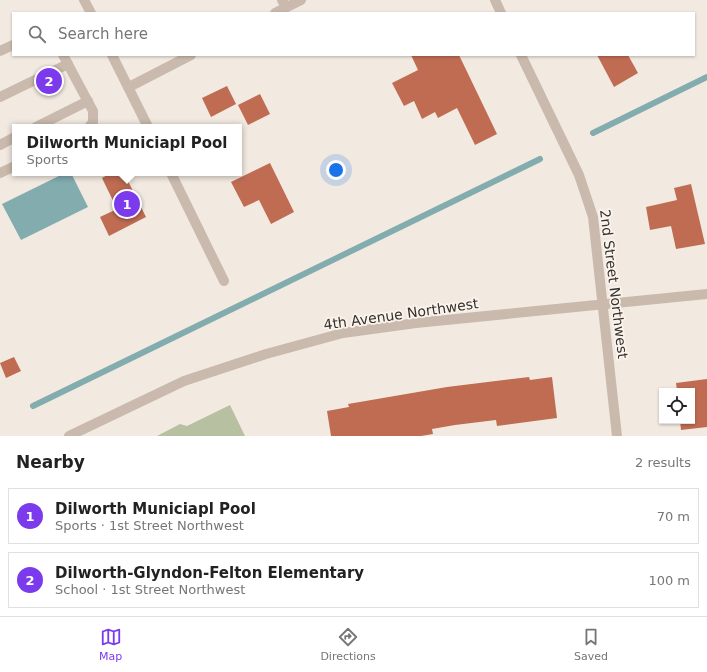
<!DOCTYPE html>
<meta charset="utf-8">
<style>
:root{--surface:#fff;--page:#f2f2f2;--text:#222;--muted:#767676;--line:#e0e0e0;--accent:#7c3aed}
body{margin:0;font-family:"DejaVu Sans",sans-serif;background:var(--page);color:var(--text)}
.controls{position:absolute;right:12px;bottom:12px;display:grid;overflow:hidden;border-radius:0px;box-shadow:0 1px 3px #0004}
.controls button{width:36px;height:36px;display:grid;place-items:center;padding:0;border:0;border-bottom:1px solid var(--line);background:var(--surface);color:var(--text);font:20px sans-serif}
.you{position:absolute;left:336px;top:170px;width:14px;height:14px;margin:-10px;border:3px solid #fff;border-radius:50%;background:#1a73e8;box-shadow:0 0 0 6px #1a73e833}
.badge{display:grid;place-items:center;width:26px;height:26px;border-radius:50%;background:var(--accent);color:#fff;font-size:13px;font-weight:700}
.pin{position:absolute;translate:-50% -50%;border:2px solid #fff;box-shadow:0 1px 4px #0006}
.popup{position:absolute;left:12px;top:124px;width:230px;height:52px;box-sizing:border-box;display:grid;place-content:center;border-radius:0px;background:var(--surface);filter:drop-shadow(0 1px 3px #0005);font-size:13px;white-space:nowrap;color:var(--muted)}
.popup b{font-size:15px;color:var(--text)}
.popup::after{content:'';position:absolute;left:50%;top:100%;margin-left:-8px;border:8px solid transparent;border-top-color:var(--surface)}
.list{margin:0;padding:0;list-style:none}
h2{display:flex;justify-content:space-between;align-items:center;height:52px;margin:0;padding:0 16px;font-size:17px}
h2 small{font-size:13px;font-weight:400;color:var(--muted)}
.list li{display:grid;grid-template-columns:26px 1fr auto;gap:12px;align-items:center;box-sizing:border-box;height:56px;margin:0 8px 8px;padding:0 8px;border:1px solid var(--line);border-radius:0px}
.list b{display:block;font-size:15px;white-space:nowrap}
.list p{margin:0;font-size:13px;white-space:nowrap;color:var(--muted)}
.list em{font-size:13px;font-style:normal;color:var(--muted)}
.icon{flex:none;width:22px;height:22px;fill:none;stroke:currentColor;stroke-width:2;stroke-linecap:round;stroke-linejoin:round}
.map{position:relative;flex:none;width:707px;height:436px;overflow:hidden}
.search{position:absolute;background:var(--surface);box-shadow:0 1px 3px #0004;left:12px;right:12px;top:12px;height:44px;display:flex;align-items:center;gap:10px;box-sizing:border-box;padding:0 14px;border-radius:0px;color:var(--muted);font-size:15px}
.sheet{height:180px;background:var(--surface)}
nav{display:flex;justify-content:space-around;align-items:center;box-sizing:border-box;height:56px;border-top:1px solid var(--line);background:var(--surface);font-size:11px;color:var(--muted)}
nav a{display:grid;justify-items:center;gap:2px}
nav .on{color:var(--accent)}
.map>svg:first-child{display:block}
.green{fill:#b7c1a2}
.water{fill:#82acae}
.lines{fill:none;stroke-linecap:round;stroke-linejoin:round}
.stream{stroke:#82acae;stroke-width:6}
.building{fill:#bf6c53}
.service{stroke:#cabaad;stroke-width:10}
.minor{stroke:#cabaad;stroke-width:10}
.labels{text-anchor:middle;stroke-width:3.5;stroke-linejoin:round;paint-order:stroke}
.street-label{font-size:14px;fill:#39302c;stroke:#faf4ee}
</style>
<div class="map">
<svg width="707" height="436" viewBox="0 0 707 436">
<rect width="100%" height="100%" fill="#f2eae1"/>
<polygon class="green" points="230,405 245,436 157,436 180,424 187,426"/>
<polygon class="water" points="65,173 71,173 88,207 21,240 2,204"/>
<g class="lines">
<g class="stream">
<polyline points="593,133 707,77"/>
<polyline points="33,406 540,159"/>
</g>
</g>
<g class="building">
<polygon points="411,55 459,55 497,134 475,145 457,108 438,118 435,112 422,119 414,101 404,106 392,83 418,70"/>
<polygon points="597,55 628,55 638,73 614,87"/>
<polygon points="227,86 236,104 211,117 202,98"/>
<polygon points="260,94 270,114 248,125 238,105"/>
<polygon points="270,163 294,212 271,224 259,200 244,207 231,182"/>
<polygon points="111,173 124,173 146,217 109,236 100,217 117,209 102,178"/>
<polygon points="691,184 705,244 676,249 671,226 650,230 646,207 677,200 674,188"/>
<polygon points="14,357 21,371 6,378 0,363"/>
<polygon points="529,377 530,380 552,377 557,418 497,426 496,420 455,425 432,429 433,434 421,436 331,436 327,411 349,407 348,404 447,387"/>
<polygon points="707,379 707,427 681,430 680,421 692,421 692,391 677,391 676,383"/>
</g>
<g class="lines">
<g class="service">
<polyline points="282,0 286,7"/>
<polyline points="0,51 13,45"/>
<polyline points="63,55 93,111 93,122 89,127"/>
<polyline points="0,97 68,64"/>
<polyline points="36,127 88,101"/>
<polyline points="0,145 15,137"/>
<polyline points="0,173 15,166"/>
</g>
<g class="minor">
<polyline points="84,0 91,13"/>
<polyline points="495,0 501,13"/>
<polyline points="275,13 301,0"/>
<polyline points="112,55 148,127"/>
<polyline points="521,55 579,175 593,217 617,436"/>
<polyline points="129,87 191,55"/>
<polyline points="171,173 224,281"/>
<polyline points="69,436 184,381 266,354 343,333 416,323 707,294"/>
</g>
</g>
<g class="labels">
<g class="street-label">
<text transform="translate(614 284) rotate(83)" y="5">2nd Street Northwest</text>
<text transform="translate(401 314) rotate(-8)" y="5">4th Avenue Northwest</text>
</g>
</g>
</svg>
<div class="controls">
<button><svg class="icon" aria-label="locate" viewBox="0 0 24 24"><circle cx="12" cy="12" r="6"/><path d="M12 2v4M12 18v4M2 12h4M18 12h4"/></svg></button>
</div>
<div class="you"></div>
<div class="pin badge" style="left:127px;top:204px">1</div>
<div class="popup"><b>Dilworth Municiapl Pool</b>Sports</div>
<div class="pin badge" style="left:49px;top:81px">2</div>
<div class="search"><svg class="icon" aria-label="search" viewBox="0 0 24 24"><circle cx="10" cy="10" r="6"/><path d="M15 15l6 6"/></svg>Search here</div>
</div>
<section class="sheet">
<h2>Nearby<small>2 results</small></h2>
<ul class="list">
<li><span class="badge">1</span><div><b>Dilworth Municiapl Pool</b><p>Sports · 1st Street Northwest</p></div><em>70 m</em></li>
<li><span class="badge">2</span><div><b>Dilworth-Glyndon-Felton Elementary</b><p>School · 1st Street Northwest</p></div><em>100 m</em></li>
</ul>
</section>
<nav>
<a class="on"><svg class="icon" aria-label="map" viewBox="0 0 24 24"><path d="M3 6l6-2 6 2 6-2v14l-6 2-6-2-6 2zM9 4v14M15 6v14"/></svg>Map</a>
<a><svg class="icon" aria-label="directions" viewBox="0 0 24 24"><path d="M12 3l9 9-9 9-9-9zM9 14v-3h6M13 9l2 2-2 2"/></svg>Directions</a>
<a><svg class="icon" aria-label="saved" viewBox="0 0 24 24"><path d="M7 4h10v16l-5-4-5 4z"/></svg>Saved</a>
</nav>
